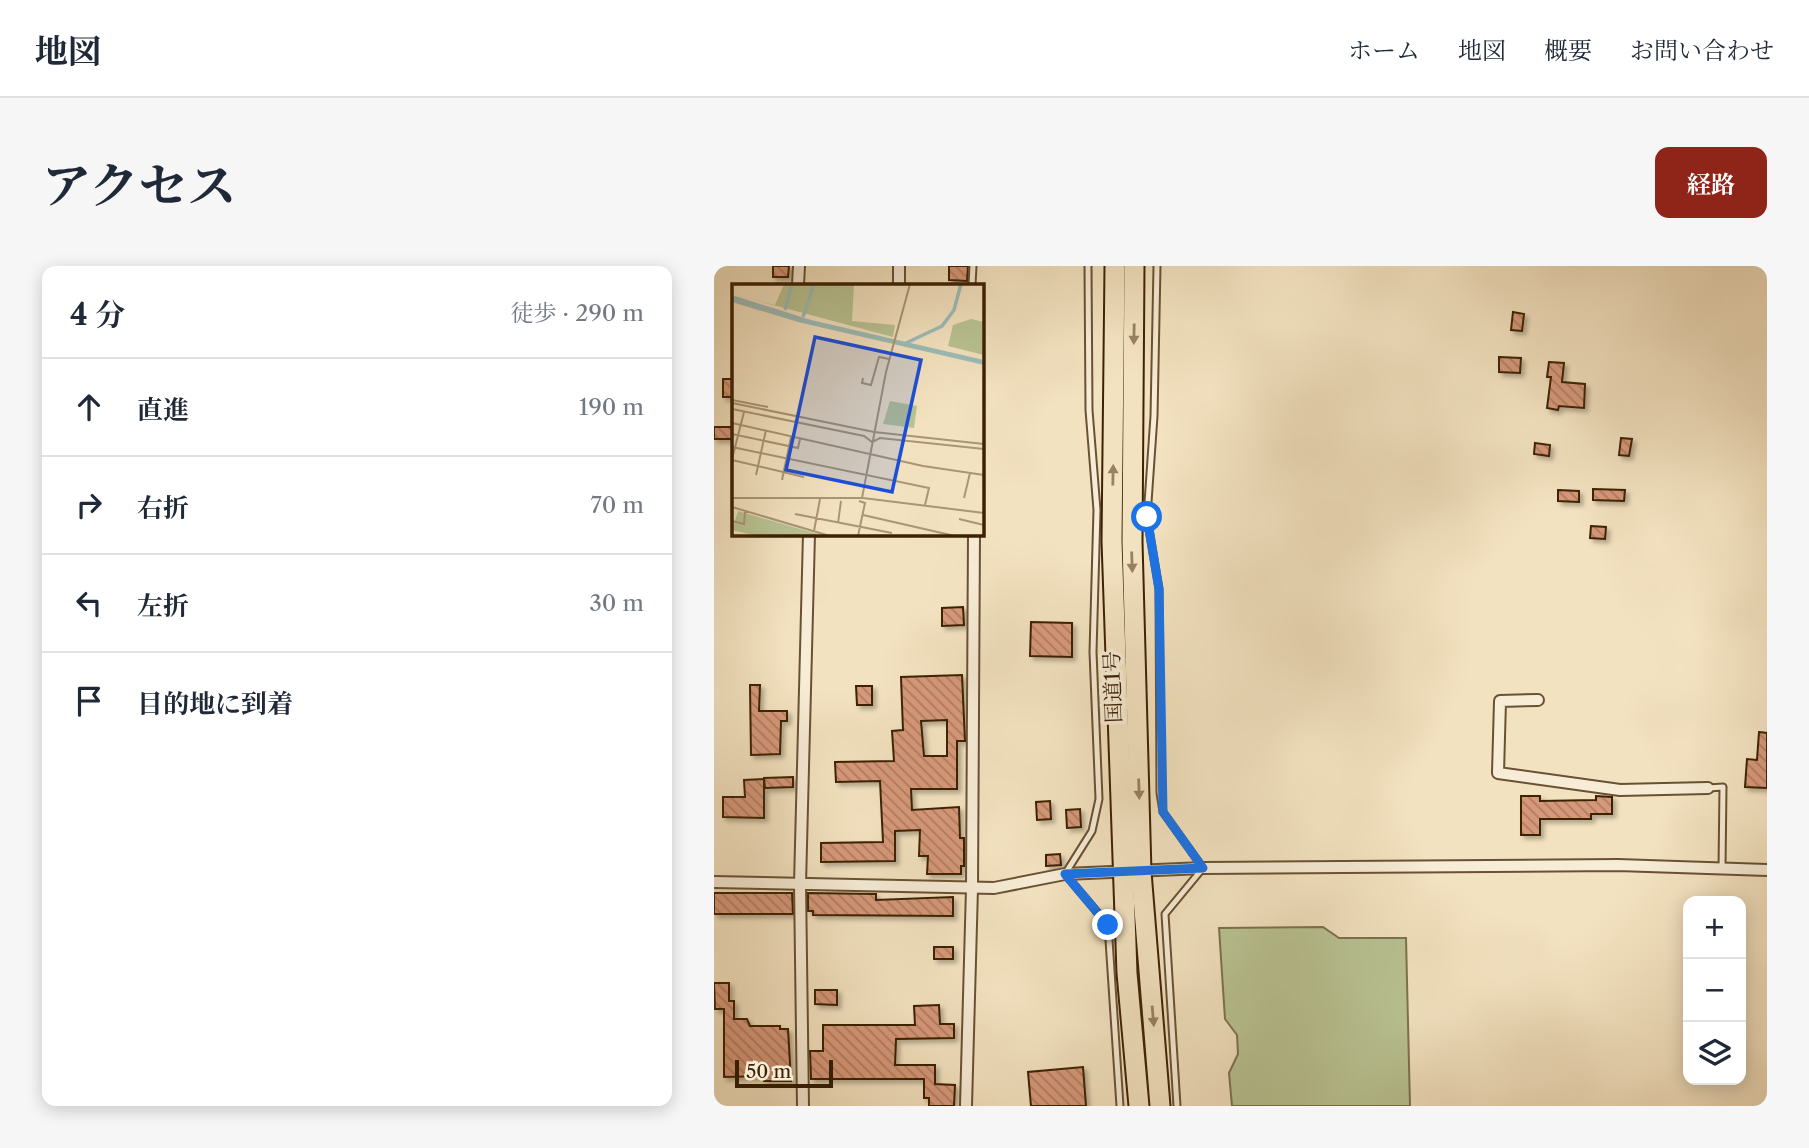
<!DOCTYPE html>
<html lang="ja">
<meta charset="utf-8">
<style>
:root{--surface:#fff;--page:#f6f6f7;--text:#1f2937;--muted:#747a83;--line:#e0e1e3;--accent:#8f2418}
body{margin:0;font-family:"Libre Caslon Text","Noto Serif JP",serif;background:var(--page);color:var(--text)}
.controls{position:absolute;right:21px;bottom:21px;display:grid;overflow:hidden;border-radius:14px;box-shadow:0 4px 18px #0003}
.controls button{width:63px;height:63px;display:grid;place-items:center;padding:0;border:0;border-bottom:2px solid var(--line);background:var(--surface);color:var(--text);font:35px sans-serif}
.scale{position:absolute;left:21px;bottom:18px;width:98px;box-sizing:border-box;padding-left:7px;border:4px solid #3d2104;border-top:0;font-size:19px;line-height:24px;white-space:nowrap;color:#3d2104;-webkit-text-stroke:5px #f7ecd6;paint-order:stroke}
.stop{position:absolute;width:21px;height:21px;margin:-16px;border:5px solid #1a73e8;border-radius:50%;background:#fff}
.stop.end{background:#1a73e8;border-color:#fff;box-shadow:0 2px 7px #0008}
.list{margin:0;padding:0;list-style:none}
h2{display:flex;justify-content:space-between;align-items:center;height:91px;margin:0;padding:0 28px;font-size:30px}
h2 small{font-size:23px;font-weight:400;color:var(--muted)}
.list li{display:grid;grid-template-columns:46px 1fr auto;gap:21px;align-items:center;box-sizing:border-box;height:98px;padding:0 28px;border-top:2px solid var(--line)}
.list b{display:block;font-size:26px;white-space:nowrap}
.list em{font-size:23px;font-style:normal;color:var(--muted)}
.icon{flex:none;width:38px;height:38px;fill:none;stroke:currentColor;stroke-width:2;stroke-linecap:round;stroke-linejoin:round}
.map{position:relative;flex:none;width:1053px;height:840px;overflow:hidden;border-radius:14px}
header{display:flex;align-items:center;gap:42px;box-sizing:border-box;height:98px;padding:0 35px;background:var(--surface);border-bottom:2px solid var(--line)}
header strong{font-size:33px}
nav{display:flex;gap:38px;margin-inline-start:auto;font-size:24px}
.intro{display:flex;align-items:center;justify-content:space-between;box-sizing:border-box;height:168px;padding:0 42px}
h1{margin:0;font-size:49px}
.button{padding:18px 32px;border-radius:14px;background:var(--accent);color:#fff;font-size:24px;font-weight:700}
main{display:flex;gap:42px;padding:0 42px}
aside{flex:1;background:var(--surface);border-radius:14px;box-shadow:0 4px 18px #0003}
.map>svg:first-child{display:block}
.grass{fill:#b9c393;stroke:#7b724c;stroke-width:2}
.building{fill:url(#building-back-hatch);stroke:#3d2104;stroke-width:2;fill-rule:evenodd;filter:url(#shadow)}
.lines{fill:none;stroke-linecap:round;stroke-linejoin:round}
.lane-casing{stroke:#6a5133;stroke-width:9}
.street-casing{stroke:#6a5133;stroke-width:14}
.highway-casing{stroke:#3d2104;stroke-width:23}
.lane{stroke:#f7ecd6;stroke-width:5}
.street{stroke:#f7ecd6;stroke-width:10}
.highway{stroke:#f3e2c0;stroke-width:19}
.oneway{fill:#988262}
.route{stroke:#1a73e8;stroke-width:9}
.labels{text-anchor:middle;stroke-width:7;stroke-linejoin:round;paint-order:stroke}
.street-label{font-size:21px;fill:#3d2104;stroke:#f7ecd6}
.inset-river{fill:none;stroke:#9dbdb8;stroke-width:3.5}
.inset-road{fill:none;stroke:#aa9575;stroke-width:2}
.view{fill:#1d4ed8;fill-opacity:0.15;stroke:#1d4ed8;stroke-width:3.5}
.inset-edge{fill:none;stroke:#3d2104;stroke-width:3.5}
</style>
<header>
<strong>地図</strong>
<nav><a>ホーム</a><a>地図</a><a>概要</a><a>お問い合わせ</a></nav>
</header>
<div class="intro"><h1>アクセス</h1><a class="button">経路</a></div>
<main>
<aside>
<h2>4 分<small>徒歩 · 290 m</small></h2>
<ul class="list">
<li><svg class="icon" aria-label="ahead" viewBox="0 0 24 24"><path d="M12 20V5M6 11l6-6 6 6"/></svg><div><b>直進</b></div><em>190 m</em></li>
<li><svg class="icon" aria-label="right" viewBox="0 0 24 24"><path d="M7 20v-9h11M14 6l5 5-5 5"/></svg><div><b>右折</b></div><em>70 m</em></li>
<li><svg class="icon" aria-label="left" viewBox="0 0 24 24"><path d="M17 20v-9H6M10 6l-5 5 5 5"/></svg><div><b>左折</b></div><em>30 m</em></li>
<li><svg class="icon" aria-label="arrive" viewBox="0 0 24 24"><path d="M6 21V4h12l-3 4 3 4H6"/></svg><div><b>目的地に到着</b></div></li>
</ul>
</aside>
<div class="map">
<svg width="1053" height="840" viewBox="0 0 1053 840">
<defs>
<pattern id="building-back-hatch" width="6" height="6" patternUnits="userSpaceOnUse" patternTransform="scale(1.75)"><rect width="6" height="6" fill="#d6987a"/><path d="M-1 5l2 2M0 0l6 6M5-1l2 2" fill="none" stroke="#af7c62"/></pattern>
<filter id="shadow"><feDropShadow dx="3.5" dy="3.5" stdDeviation="2" flood-color="#0004"/></filter>
</defs>
<rect width="100%" height="100%" fill="#f3e2c0"/>
<filter id="stains"><feTurbulence type="fractalNoise" baseFrequency=".00286" numOctaves="4"/><feColorMatrix values="0 0 0 0 .2 0 0 0 0 .09 0 0 0 0 .02 0 0 0 .5 -.17"/></filter>
<radialGradient id="worn" r=".72"><stop offset=".6" stop-color="#630" stop-opacity="0"/><stop offset="1" stop-color="#630" stop-opacity=".3"/></radialGradient>
<polygon class="grass" points="609,661 625,672 692,672 696,840 518,840 515,807 524,788 523,769 511,753 505,662"/>
<g class="building">
<polygon points="59,0 75,0 74,11 59,11"/>
<polygon points="235,0 254,0 253,15 235,14"/>
<polygon points="799,46 810,48 808,65 797,64"/>
<polygon points="785,91 807,92 806,107 785,106"/>
<polygon points="835,96 850,97 848,116 871,118 870,142 845,140 844,144 833,142 837,111 833,111"/>
<rect x="9" y="113" width="10" height="18"/>
<rect x="0" y="161" width="19" height="12"/>
<polygon points="907,172 918,173 915,190 905,189"/>
<polygon points="821,177 836,179 835,190 820,188"/>
<polygon points="879,223 911,224 910,235 879,234"/>
<polygon points="844,224 865,225 865,236 844,235"/>
<polygon points="877,260 892,261 891,273 876,272"/>
<polygon points="249,341 250,359 228,360 228,342"/>
<polygon points="317,356 358,357 358,391 316,390"/>
<path d="M248 409 251 475H243V523H197L198 544 245 541 246 572H250V600H247V608H213L214 590H205L206 564 181 565V595L107 596V577L169 576 166 515 122 516 121 496 180 495 178 465 189 464 187 411ZM233 454V490H210L207 455Z"/>
<polygon points="36,419 46,419 45,445 73,445 73,455 67,455 66,488 37,489"/>
<polygon points="142,420 158,420 158,439 143,439"/>
<polygon points="1045,466 1053,467 1053,522 1031,521 1033,493 1043,494"/>
<polygon points="79,511 79,521 51,522 50,512"/>
<polygon points="50,513 50,552 9,551 9,531 31,531 30,514"/>
<polygon points="807,530 826,530 826,535 882,534 882,530 898,531 898,548 877,548 877,553 826,553 826,569 807,569"/>
<polygon points="336,535 337,553 323,554 322,536"/>
<polygon points="366,543 367,561 353,562 352,544"/>
<polygon points="346,588 347,599 332,600 332,589"/>
<polygon points="0,627 78,627 79,648 0,648"/>
<polygon points="94,627 162,628 162,634 239,631 239,650 99,649 99,645 94,645"/>
<rect x="220" y="681" width="19" height="12"/>
<polygon points="0,717 15,717 15,735 20,735 20,753 33,753 36,760 66,760 66,763 74,763 77,815 50,815 50,810 10,811 10,743 1,743"/>
<polygon points="101,724 123,724 123,739 101,738"/>
<polygon points="225,739 226,758 240,758 240,772 182,773 181,799 221,799 221,818 241,819 240,840 215,840 215,832 210,832 210,813 97,813 96,785 109,785 109,759 201,759 200,740"/>
<polygon points="369,801 372,840 317,840 314,806"/>
</g>
<g class="lines">
<g class="lane-casing">
<g id="lane">
<polyline points="374,0 375,144 383,244 379,386 385,533 378,565 351,608 394,659 406,840"/>
<polyline points="443,0 440,150 433,251 445,323 446,527 449,546 489,602 451,648 463,840"/>
<polyline points="258,19 259,0"/>
<polyline points="994,522 1009,521 1008,602"/>
</g>
</g>
<g class="street-casing">
<g id="street">
<polyline points="185,0 185,19"/>
<polyline points="84,19 85,0"/>
<polyline points="824,434 786,435 784,507 906,524 994,522"/>
<polyline points="0,616 280,622 351,608 489,602 904,599 1053,604"/>
<polyline points="89,840 86,618 95,268"/>
<polyline points="252,840 258,622 260,268"/>
</g>
</g>
<g class="highway-casing">
<g id="highway">
<polyline points="401,0 398,275 413,707 425,840"/>
<polyline points="420,0 418,276 427,606 446,840"/>
</g>
</g>
<use href="#lane" class="lane"/>
<use href="#street" class="street"/>
<use href="#highway" class="highway"/>
</g>
<defs><path id="oneway-solid" d="M-6-.8H1V-3.2L6.5 0L1 3.2V.8H-6Z" transform="scale(1.75)"/></defs>
<g class="oneway">
<use href="#oneway-solid" transform="translate(420 68) rotate(91)"/>
<use href="#oneway-solid" transform="translate(399 209) rotate(-89)"/>
<use href="#oneway-solid" transform="translate(418 296) rotate(88)"/>
<use href="#oneway-solid" transform="translate(425 523) rotate(88)"/>
<use href="#oneway-solid" transform="translate(439 750) rotate(85)"/>
</g>
<g class="lines">
<polyline class="route" points="394,659 351,608 489,602 449,546 445,323 433,251"/>
</g>
<g class="labels">
<g class="street-label">
<text transform="translate(399 421) rotate(-92)" y="7">国道1号</text>
</g>
</g>
<g transform="translate(18 18)">
<rect width="252" height="252" fill="#f3e2c0"/>
<path d="M52 0H122L120 37 163 41 161 53 0 10 43 21ZM239 35 252 38V71L216 62 221 41ZM158 117 185 122 182 144 151 140Z" fill="#b9c393"/>
<path d="M6 227 93 252H26L0 246Z" fill="#b9c393"/>
<path d="M0 11 79 36 252 76V81L66 38 0 18Z" fill="#9dbdb8"/>
<path class="inset-river" d="M53 26 60 0M71 33 82 0M174 59 210 42 222 26 229 0"/>
<path class="inset-road" d="M131 94 130 99 139 101 147 73 157 75M0 116 36 123M0 119 142 148 252 160M0 125 132 152 140 158 148 154 252 165M0 139 191 182 252 191M0 150 66 164 68 155M0 163 197 204 193 221M0 175 12 128M0 176 72 193M24 191 34 146M50 196 59 153M0 214H131L252 229M130 214 154 88 178 0M232 214 238 189M0 223 98 252M63 230 160 249M131 231 223 252M227 235 252 241M0 237 12 240 13 227M106 239 109 217M82 247 88 215M126 252 133 219 127 217"/>
<path class="view" d="M83 53 189 76 160 208 54 186Z"/>
<rect width="252" height="252" class="inset-edge"/>
</g>
<rect width="100%" height="100%" filter="url(#stains)"/>
<rect width="100%" height="100%" fill="url(#worn)"/>
</svg>
<div class="controls">
<button>+</button>
<button>−</button>
<button><svg class="icon" aria-label="layers" viewBox="0 0 24 24"><path d="M12 4l9 5-9 5-9-5zM3 14l9 5 9-5"/></svg></button>
</div>
<div class="scale">50 m</div>
<div class="stop" style="left:433px;top:251px"></div>
<div class="stop end" style="left:394px;top:659px"></div>
</div>
</main>
